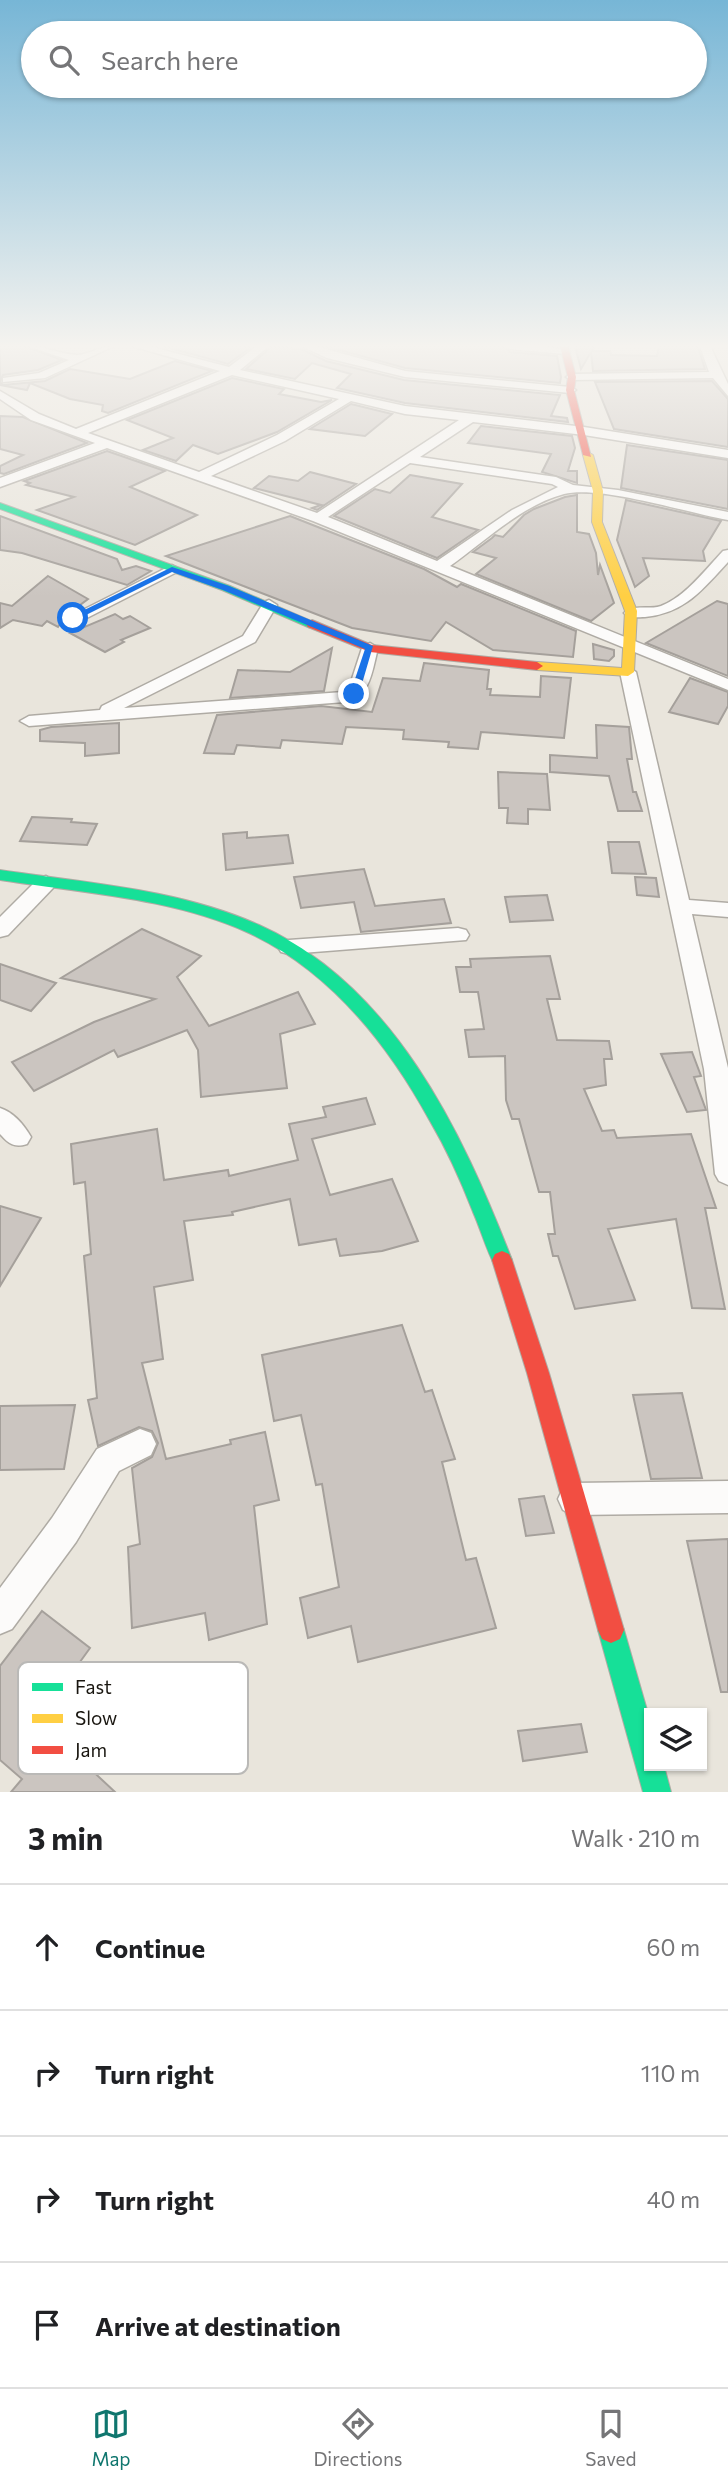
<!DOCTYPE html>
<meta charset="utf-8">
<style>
:root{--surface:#fff;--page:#f2f2f2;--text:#202124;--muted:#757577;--line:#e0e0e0;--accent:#0f766e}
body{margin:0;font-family:Commissioner,sans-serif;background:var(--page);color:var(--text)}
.controls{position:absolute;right:21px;bottom:21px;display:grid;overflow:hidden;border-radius:0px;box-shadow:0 2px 5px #0004}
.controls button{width:63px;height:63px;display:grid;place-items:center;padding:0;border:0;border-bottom:2px solid var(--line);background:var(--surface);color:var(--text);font:35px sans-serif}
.stop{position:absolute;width:21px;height:21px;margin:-16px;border:5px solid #1a73e8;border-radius:50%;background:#fff}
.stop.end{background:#1a73e8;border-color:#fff;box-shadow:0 2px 7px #0008}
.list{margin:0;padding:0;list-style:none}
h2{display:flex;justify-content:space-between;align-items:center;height:91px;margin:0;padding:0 28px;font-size:30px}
h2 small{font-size:23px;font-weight:400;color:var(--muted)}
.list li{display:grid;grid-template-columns:46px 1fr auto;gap:21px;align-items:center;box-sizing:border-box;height:126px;padding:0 28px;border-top:2px solid var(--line)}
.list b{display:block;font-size:26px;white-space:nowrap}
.list em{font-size:23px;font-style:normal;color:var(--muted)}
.icon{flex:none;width:38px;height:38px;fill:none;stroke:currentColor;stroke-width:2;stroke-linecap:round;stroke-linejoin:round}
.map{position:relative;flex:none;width:728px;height:1792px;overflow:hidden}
.search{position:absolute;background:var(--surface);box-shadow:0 2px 5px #0004;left:21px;right:21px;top:21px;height:77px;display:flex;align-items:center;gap:18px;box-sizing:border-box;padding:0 24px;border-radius:38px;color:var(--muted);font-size:26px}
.sheet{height:595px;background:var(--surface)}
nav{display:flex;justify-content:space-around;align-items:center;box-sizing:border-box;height:98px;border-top:2px solid var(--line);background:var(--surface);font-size:19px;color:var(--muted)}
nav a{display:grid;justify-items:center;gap:4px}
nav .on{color:var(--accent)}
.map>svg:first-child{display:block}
.building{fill:#cbc5c0;stroke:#a5a09b;stroke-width:2}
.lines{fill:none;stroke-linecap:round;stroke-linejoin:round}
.street-casing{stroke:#afaba4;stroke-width:3}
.fast-casing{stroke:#afaba4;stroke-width:2}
.slow-casing{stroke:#afaba4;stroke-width:2}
.jam-casing{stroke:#afaba4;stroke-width:2}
.street{fill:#fcfbfa;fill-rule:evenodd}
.fast{fill:#16e098;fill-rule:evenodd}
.slow{fill:#ffcf43;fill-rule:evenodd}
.jam{fill:#f24e42;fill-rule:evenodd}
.route{fill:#1a73e8}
.key{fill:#fff;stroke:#bab9b7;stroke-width:2}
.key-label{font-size:19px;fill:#191610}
</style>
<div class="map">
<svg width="728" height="1792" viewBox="0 0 728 1792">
<rect width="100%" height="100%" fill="#e9e5dc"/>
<g class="building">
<polygon points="0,346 24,346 62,360 38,370 3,375 0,382 3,385 45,381 70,369 130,379 175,361 212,371 108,413 102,411 103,405 70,399 30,383 27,390 0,385"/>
<polygon points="162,346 242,346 250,348 228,364"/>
<polygon points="272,346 301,349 326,361 404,380 560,395 551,416 567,418 568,422 405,403 337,388 351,374 312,363 295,379 246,369"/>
<polygon points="325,346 503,346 510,352 557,356 561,377 560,383 405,368"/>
<polygon points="575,346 595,346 592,351 610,351 611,355 657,356 659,346 694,346 698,347 705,369 593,371 591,352 581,369"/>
<polygon points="232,378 284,389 279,394 321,402 332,400 277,432 218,454 193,445 176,461 143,450 173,438 127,420"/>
<polygon points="712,381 728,399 728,447 614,429 595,382"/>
<polygon points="351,404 392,414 365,436 310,429"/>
<polygon points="0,416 23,417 87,443 4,474 0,473 0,466 23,455 0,449"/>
<polygon points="481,426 572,436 575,448 568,471 577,471 577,483 542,472 551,454 468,443"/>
<polygon points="627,445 728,460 728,509 621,488"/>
<polygon points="107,451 165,471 130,487 197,515 135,545 37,510 74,497 26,485 30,483 24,481"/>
<polygon points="310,472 356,484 317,510 312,508 321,505 254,488 269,476 298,481"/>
<polygon points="410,475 462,484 432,517 478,530 437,558 334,516 375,489 390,493"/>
<polygon points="577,495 577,532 589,534 596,553 598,575 600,565 614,603 591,621 476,574 496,558 473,552 492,538 495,535 503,537 524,515 534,509 565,497"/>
<polygon points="626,500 721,521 703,551 705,561 643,558 649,576 635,587 617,540"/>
<polygon points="0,516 117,559 122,570 136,566 151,571 127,585 22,553 0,550"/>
<polygon points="290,516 424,569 457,587 461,584 576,631 573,657 493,650 446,622 431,641 352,628 166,556"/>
<polygon points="48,576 88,599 64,617 58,627 47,621 42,626 13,620 0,628 0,603 12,606"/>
<polygon points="717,601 728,604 728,676 646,643"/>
<polygon points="115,614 123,619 130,616 150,628 121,640 124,642 105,652 70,633"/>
<polygon points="593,644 614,650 614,656 609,661 594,659"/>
<polygon points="332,648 324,691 230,698 238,670 290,672"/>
<polygon points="424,663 489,670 487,689 491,689 490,695 540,697 541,676 571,678 564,738 481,732 478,749 448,747 449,742 403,739 404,730 346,727 342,744 282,740 280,748 237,745 234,754 204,753 217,715 321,706 372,712 383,678 420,681"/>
<polygon points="690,678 728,692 728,706 718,724 669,712"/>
<polygon points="119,723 119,753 85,756 85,743 40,741 40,730 51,727"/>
<polygon points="596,725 629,727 632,759 627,759 633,792 636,792 642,811 618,811 609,776 550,772 550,755 597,758"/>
<polygon points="498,772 547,774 550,810 528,809 528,824 507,823 508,808 499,808"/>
<polygon points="32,817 72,819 71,822 97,824 87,845 20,841"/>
<polygon points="247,832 247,838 288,835 293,863 226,870 223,834"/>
<polygon points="608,842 639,842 646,874 612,873"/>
<polygon points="364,869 375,906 444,899 451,923 361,932 354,902 301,908 294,877"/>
<polygon points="635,877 656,878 659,897 637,895"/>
<polygon points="547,895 553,920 510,922 505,897"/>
<polygon points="142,929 201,956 177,977 209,1026 298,992 315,1024 280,1034 287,1088 201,1097 198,1050 187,1030 118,1057 114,1050 34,1091 12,1062 94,1022 155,999 61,978"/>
<polygon points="550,956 560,999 547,999 557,1040 609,1041 612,1059 604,1059 606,1085 584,1089 602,1131 614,1130 617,1138 691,1134 716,1208 705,1208 725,1309 692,1308 676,1219 608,1229 635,1300 575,1309 558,1256 553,1256 548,1234 555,1234 550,1192 539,1192 519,1119 512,1119 506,1100 505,1056 469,1057 465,1030 484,1029 478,992 460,992 456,967 471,967 470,959"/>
<polygon points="0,964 56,983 31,1011 0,1000"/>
<polygon points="692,1052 701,1076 694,1077 706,1110 687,1112 661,1054"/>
<polygon points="366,1098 375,1124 312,1139 330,1195 392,1179 418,1241 382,1251 340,1256 336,1239 299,1245 290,1199 232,1212 233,1215 184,1221 193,1280 154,1287 163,1359 142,1363 166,1459 231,1444 230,1440 265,1432 279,1500 254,1506 267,1624 209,1640 205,1613 132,1628 128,1547 140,1544 132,1468 152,1457 158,1443 152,1431 139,1427 98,1446 88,1400 97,1398 84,1256 91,1254 85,1182 74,1184 71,1144 157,1129 164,1180 228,1170 229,1176 298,1160 289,1124 326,1117 323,1107"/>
<polygon points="0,1206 41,1218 0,1286"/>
<polygon points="402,1325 425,1392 432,1390 455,1459 442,1462 466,1560 476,1558 496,1628 358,1662 351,1626 308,1638 300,1598 339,1587 322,1484 316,1485 301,1415 274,1421 262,1355"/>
<polygon points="682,1393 702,1478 651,1479 633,1395"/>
<polygon points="75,1405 64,1469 0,1470 0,1406"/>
<polygon points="544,1496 554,1533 526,1536 519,1499"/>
<polygon points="728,1539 728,1692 721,1692 687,1541"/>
<polygon points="42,1611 90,1648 38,1720 115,1792 11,1792 22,1779 0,1760 0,1666"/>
<polygon points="581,1724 587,1752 523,1761 518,1731"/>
</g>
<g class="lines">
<g class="street-casing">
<g id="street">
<path d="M27 346C44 346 60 354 77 355 88 355 100 346 114 346L45 378 3 382V378L39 373 69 360Z"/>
<path d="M131 346H148L229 367 257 346H269L240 370 405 406 584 427 728 450V458L584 435 473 422 420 457 556 477 573 485 618 490 728 512V520C688 513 600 485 564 494 522 505 484 542 450 566L728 679V690L313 521 107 448 0 487V478L95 443 31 420 0 399V391L39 414 76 429 220 371ZM232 375 339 399 277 435 199 472 88 433ZM351 401 405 414 459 420 317 513 211 476 285 441ZM410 463 552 484 558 487 512 510 437 561 328 517Z"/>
<polygon points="301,346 315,346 405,371 570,387 576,390 570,393 405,377 327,358"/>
<polygon points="505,346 544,346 570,351 565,354 510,349"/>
<polygon points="700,346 710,346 728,384 728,396 713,378 572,380 566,377 572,374 709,372"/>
<path d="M728 550V562C702 590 685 613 645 617 636 617 630 619 624 613 634 604 649 610 661 606 685 597 706 569 723 551Z"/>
<polygon points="172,565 179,569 177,572 79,622 67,622 65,619"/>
<path d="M269 600 277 605 255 642 124 708 343 692 349 688 362 648 370 643 378 648C372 671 371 696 345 702L29 726 20 721 29 716 100 710 102 706 243 636 264 602Z"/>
<polygon points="628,667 636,672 689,900 728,903 728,917 692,914 728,1068 728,1185 719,1181 715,1174 704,1069 620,672"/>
<polygon points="46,876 56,883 53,888 8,935 0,937 0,917 39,878"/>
<polygon points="458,928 466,930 469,935 466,940 289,954 281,952 278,947 281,942 289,940"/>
<path d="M0 1108C13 1112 24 1125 31 1137L27 1144C14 1148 9 1144 0 1134Z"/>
<polygon points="140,1429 151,1433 156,1444 151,1455 119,1471 76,1542 12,1629 0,1634 0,1588 52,1518 97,1449"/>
<polygon points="728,1481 728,1513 574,1515 563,1510 558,1499 563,1488 574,1483"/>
</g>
</g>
<g class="fast-casing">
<g id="fast">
<polygon points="0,503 230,586 318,624 312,628 308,627 222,590 0,509"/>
<path d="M0 870C86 883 179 889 259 925 393 985 462 1131 512 1260L509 1266 502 1269 495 1266C486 1249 481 1230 473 1212 461 1181 447 1150 430 1121 388 1044 330 971 249 933 173 898 82 893 0 880Z"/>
<polygon points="611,1617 620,1621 624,1630 649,1717 649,1766 664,1766 671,1792 643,1792 598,1630 602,1621"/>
</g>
</g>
<g class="slow-casing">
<polygon id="slow" points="588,452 593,455 603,491 602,522 637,611 634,672 628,676 537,670 531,666 537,662 622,668 625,611 592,522 593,491 583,455"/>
</g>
<g class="jam-casing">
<g id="jam">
<polygon points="560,346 568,346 576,377 574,390 591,457 583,455 566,390 568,377"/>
<polygon points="312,620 372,645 537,662 543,666 537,670 370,652 308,627 306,624"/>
<polygon points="502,1251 509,1254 512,1260 549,1373 624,1630 620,1639 611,1643 602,1639 598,1630 527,1373 492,1260 495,1254"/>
</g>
</g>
<use href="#street" class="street"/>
<use href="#fast" class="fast"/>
<use href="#slow" class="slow"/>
<use href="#jam" class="jam"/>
</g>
<linearGradient id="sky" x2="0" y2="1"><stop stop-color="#77b6d6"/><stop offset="0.58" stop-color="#f5f3ef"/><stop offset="1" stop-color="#f5f3ef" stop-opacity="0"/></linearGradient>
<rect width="728" height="597" fill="url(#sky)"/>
<polygon class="route" points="172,567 229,586 373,646 359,694 354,696 350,694 365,649 223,590 172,572 76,620 68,618"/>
<rect x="18" y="1662" width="230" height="112" rx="10" class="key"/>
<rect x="32" y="1683" width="31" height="8" fill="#16e098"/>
<rect x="32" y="1714" width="31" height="9" fill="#ffcf43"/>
<rect x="32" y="1746" width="31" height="8" fill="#f24e42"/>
<g class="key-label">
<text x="75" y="1694">Fast</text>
<text x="75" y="1725">Slow</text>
<text x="75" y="1757">Jam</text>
</g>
</svg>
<div class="controls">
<button><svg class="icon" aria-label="layers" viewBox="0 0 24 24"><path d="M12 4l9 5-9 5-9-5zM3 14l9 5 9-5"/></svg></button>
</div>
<div class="stop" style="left:73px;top:618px"></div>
<div class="stop end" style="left:354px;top:694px"></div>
<div class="search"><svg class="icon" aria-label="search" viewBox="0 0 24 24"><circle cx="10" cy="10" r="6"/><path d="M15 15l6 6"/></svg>Search here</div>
</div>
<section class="sheet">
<h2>3 min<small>Walk · 210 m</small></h2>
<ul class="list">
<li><svg class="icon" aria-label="ahead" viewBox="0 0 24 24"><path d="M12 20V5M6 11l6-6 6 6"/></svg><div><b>Continue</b></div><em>60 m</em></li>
<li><svg class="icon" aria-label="right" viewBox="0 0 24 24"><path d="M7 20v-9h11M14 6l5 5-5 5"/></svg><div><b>Turn right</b></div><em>110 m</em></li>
<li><svg class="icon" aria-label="right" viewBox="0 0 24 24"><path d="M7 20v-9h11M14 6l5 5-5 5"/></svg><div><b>Turn right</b></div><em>40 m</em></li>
<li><svg class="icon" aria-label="arrive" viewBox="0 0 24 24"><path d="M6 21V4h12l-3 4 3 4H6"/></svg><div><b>Arrive at destination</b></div></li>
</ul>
</section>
<nav>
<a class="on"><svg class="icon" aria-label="map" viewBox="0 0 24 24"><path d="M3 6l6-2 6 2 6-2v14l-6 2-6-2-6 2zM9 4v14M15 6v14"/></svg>Map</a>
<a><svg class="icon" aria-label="directions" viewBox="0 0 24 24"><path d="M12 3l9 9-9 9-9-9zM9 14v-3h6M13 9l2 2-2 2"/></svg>Directions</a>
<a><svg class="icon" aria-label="saved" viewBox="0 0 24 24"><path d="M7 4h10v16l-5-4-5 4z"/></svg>Saved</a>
</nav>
